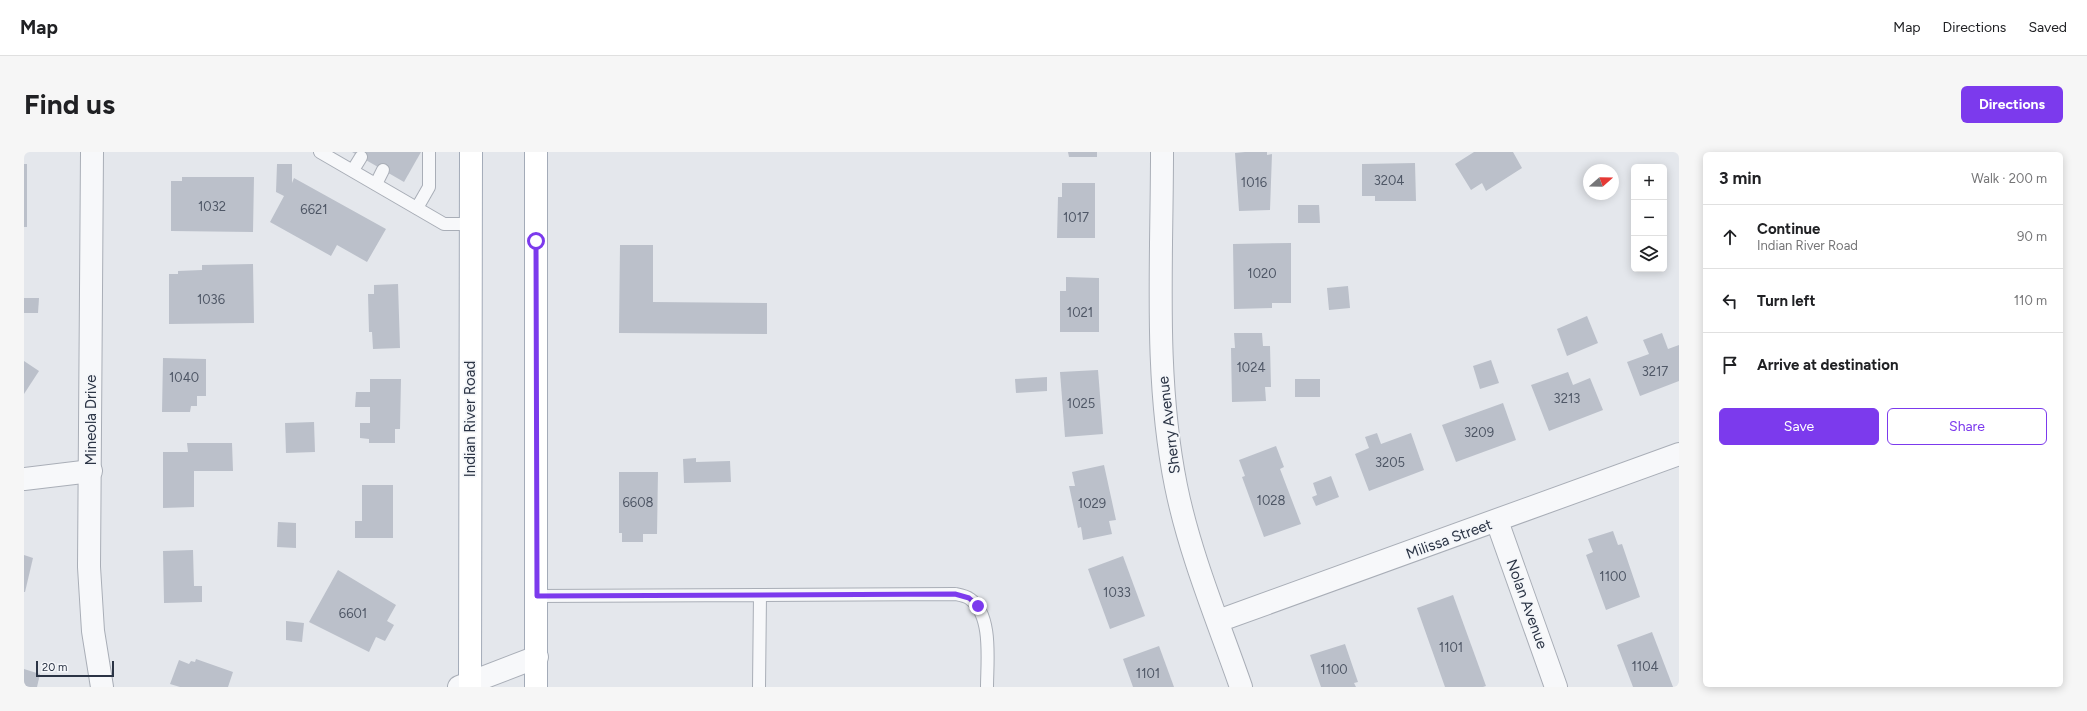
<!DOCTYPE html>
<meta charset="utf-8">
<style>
:root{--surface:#fff;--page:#f6f6f6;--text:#202124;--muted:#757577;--line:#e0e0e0;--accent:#7c3aed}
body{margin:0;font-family:Figtree,sans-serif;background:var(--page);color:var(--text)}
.controls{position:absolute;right:12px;top:12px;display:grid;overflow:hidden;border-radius:6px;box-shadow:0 2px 10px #0003}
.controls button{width:36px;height:36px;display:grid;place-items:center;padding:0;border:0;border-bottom:1px solid var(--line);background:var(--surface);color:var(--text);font:20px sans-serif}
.compass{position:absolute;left:1559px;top:12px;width:36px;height:36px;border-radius:50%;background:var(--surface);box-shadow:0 2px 10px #0003;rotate:70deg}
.scale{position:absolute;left:12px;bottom:10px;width:78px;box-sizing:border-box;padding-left:4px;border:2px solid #2b3445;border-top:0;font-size:11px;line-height:14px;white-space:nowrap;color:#2b3445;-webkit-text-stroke:3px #f4f6f9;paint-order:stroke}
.stop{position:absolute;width:12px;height:12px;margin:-9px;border:3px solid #7c3aed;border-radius:50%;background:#fff}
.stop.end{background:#7c3aed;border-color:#fff;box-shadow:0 1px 4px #0008}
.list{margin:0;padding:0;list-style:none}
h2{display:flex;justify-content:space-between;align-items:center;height:52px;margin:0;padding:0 16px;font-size:17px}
h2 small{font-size:13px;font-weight:400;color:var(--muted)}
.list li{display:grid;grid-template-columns:26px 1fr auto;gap:12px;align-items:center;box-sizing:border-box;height:64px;padding:0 16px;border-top:1px solid var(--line)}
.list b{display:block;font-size:15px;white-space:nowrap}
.list p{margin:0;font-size:13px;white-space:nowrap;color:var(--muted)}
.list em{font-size:13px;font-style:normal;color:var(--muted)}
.actions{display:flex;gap:8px;padding:12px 16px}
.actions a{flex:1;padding:9px 0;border:1px solid var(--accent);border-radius:6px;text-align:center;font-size:14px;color:var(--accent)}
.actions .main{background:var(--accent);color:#fff}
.icon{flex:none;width:22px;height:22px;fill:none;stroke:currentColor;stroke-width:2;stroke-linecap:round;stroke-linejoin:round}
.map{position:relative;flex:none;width:1655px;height:535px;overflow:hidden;border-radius:6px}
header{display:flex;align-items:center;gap:24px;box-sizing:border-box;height:56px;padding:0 20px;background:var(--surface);border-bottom:1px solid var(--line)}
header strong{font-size:19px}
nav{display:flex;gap:22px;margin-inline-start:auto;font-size:14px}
.intro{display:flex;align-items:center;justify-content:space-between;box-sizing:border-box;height:96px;padding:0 24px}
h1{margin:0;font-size:28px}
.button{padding:10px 18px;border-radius:6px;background:var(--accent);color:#fff;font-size:14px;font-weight:700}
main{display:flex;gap:24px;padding:0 24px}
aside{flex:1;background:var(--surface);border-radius:6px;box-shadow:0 2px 10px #0003}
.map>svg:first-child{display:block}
.building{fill:#bbc0ca}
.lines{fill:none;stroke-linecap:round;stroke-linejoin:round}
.lane-casing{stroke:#a9aeb7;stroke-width:14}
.street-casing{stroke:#a9aeb7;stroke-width:24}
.primary-casing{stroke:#a3abb8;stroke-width:24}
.lane{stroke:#f7f8fa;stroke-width:12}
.street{stroke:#f7f8fa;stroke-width:22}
.primary{stroke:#fff;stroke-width:22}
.route{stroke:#7c3aed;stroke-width:5}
.labels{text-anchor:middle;stroke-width:3.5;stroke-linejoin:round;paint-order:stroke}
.number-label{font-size:13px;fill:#4f5766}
.street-label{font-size:15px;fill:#2b3445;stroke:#f4f6f9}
</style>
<header>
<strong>Map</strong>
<nav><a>Map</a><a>Directions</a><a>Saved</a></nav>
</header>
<div class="intro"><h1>Find us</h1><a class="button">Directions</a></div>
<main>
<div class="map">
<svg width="1655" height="535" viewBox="0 0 1655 535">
<rect width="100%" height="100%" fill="#e4e7ec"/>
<g class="building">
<polygon points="328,0 397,0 380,30"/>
<polygon points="1044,0 1073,0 1073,5 1045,5"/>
<polygon points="1221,0 1243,0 1243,3 1248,2 1246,58 1215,59 1211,1"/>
<polygon points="1450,0 1489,0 1498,16 1462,39 1458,31 1447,38 1431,12"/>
<polygon points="1391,11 1392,49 1351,49 1351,44 1338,44 1338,12"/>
<rect x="0" y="12" width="3" height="63"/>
<polygon points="253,12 268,12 268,31 270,26 362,77 343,110 313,93 307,104 246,70 260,44 252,40"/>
<polygon points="158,25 230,25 229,80 147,79 147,29 158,29"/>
<polygon points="1038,31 1071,31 1071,86 1033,86 1034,45 1038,45"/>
<polygon points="1274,53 1295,53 1296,71 1274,71"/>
<polygon points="1267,91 1267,151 1248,151 1248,156 1210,157 1209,92"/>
<polygon points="596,93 629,93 629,150 743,151 743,182 595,181"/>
<polygon points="229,112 230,171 145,172 145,122 154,122 154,119 178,118 178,113"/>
<polygon points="1042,125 1075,126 1075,180 1036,180 1036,139 1042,139"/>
<polygon points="374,132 376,196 349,197 348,180 345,180 344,142 350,142 350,133"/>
<polygon points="1324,134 1326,156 1305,158 1303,136"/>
<polygon points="0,146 15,146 14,161 0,161"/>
<polygon points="1563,164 1574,191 1543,204 1533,177"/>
<polygon points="1210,181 1238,181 1239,194 1246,194 1247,235 1241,235 1242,249 1208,250 1207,196 1211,196"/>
<polygon points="1638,181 1644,197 1655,193 1655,229 1616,244 1603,210 1625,202 1619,188"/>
<polygon points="139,206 182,207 182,244 173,244 173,254 167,254 166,260 138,260"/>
<polygon points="1467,208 1475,231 1456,237 1449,214"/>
<polygon points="0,209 15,219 0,242"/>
<polygon points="1074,218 1079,282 1041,285 1036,220"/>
<polygon points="1544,220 1549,233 1566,226 1579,258 1525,279 1507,233"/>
<polygon points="1023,225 1023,239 992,241 991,227"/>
<polygon points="346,227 377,227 376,277 371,277 371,291 345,291 345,287 336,286 336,271 346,271 346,255 331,255 332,240 346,240"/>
<rect x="1271" y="227" width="25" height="18"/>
<polygon points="1479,251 1492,288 1432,310 1418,273"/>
<polygon points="290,270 291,300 262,301 261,271"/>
<polygon points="1353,281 1357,292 1387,281 1400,318 1345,339 1331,302 1345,296 1341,285"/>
<polygon points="163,291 208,291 209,319 170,319 170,355 139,356 139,300 164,300"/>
<polygon points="1252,294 1260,315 1256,317 1277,372 1240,385 1218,325 1221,324 1215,308"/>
<polygon points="672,306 672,310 706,309 707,330 660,331 659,307"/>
<polygon points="1080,313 1092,368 1085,369 1088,382 1059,388 1057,375 1054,376 1045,334 1051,334 1048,320"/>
<polygon points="595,320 634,320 633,382 619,382 619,390 598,390 598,381 595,381"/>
<polygon points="1307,324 1315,345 1292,354 1288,345 1293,343 1289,331"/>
<polygon points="338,333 369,333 369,386 331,386 331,369 338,369"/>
<polygon points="254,370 272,371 272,396 253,395"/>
<polygon points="1589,379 1594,393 1598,392 1616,445 1582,458 1562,403 1569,400 1564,387"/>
<polygon points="169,398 170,434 178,434 178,450 140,451 139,399"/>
<polygon points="0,403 9,406 1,440 0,440"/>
<polygon points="1099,404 1121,464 1086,477 1064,417"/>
<polygon points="314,418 372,453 363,469 370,473 361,489 352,485 345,500 285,470"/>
<polygon points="1429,443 1462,534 1459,535 1421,535 1393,456"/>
<polygon points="262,469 280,471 278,490 262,488"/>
<polygon points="1628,480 1649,535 1609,535 1593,493"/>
<polygon points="1321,492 1334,530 1330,531 1332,535 1297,535 1286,503"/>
<polygon points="1135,494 1150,535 1109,535 1099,507"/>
<polygon points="172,507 209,520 204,535 156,535 146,532 155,508 165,512 167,509 171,510"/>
<polygon points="0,517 16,522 13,535 0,535"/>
</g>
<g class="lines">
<g class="lane-casing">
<g id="lane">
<polyline points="296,0 420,72 447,72"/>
<polyline points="329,18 337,5"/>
<polyline points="352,32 359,18"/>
<polyline points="393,56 405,35 405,0"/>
<path d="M736 443 931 442C936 443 942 444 946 447 969 463 963 510 963 535"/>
<polyline points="513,444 736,443 735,535"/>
</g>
</g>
<g class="street-casing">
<g id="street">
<polyline points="68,0 65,415 69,479 78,535"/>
<path d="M1138 0C1138 111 1130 225 1152 334 1166 403 1194 469 1217 535"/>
<polyline points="0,327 67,319"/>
<polyline points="1473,369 1532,535"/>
<polyline points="1194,469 1655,302"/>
<polyline points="435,535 513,505"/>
</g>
</g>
<g class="primary-casing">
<g id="primary">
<polyline points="446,535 447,0"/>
<polyline points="512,535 512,0"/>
</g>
</g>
<use href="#lane" class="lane"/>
<use href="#street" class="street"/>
<use href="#primary" class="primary"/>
</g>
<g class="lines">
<polyline class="route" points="512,89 513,444 931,442 945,446 954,454"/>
</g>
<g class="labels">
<g class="number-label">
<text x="1365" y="33">3204</text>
<text x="1230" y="35">1016</text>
<text x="188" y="59">1032</text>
<text x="290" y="62">6621</text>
<text x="1052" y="70">1017</text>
<text x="1238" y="126">1020</text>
<text x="187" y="152">1036</text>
<text x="1056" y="165">1021</text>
<text x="1227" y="220">1024</text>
<text x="1631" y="224">3217</text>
<text x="160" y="230">1040</text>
<text x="1543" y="251">3213</text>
<text x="1057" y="256">1025</text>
<text x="1455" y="285">3209</text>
<text x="1366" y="315">3205</text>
<text x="1247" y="353">1028</text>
<text x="614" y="355">6608</text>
<text x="1068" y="356">1029</text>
<text x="1589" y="429">1100</text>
<text x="1093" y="445">1033</text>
<text x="329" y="466">6601</text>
<text x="1427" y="500">1101</text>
<text x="1621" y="519">1104</text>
<text x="1310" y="522">1100</text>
<text x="1124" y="526">1101</text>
</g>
<g class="street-label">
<text transform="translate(446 267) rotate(-90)" y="5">Indian River Road</text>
<text transform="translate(67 268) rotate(-90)" y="5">Mineola Drive</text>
<text transform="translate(1145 273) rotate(-97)" y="5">Sherry Avenue</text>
<text transform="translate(1425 387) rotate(-20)" y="5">Milissa Street</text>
<text transform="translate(1503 452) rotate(70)" y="5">Nolan Avenue</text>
</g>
</g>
</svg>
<div class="controls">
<button>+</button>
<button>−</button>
<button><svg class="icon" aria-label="layers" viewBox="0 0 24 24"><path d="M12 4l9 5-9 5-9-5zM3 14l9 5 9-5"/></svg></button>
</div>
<svg class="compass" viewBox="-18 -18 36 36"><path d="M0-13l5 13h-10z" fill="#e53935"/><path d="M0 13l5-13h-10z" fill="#757577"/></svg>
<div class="scale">20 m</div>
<div class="stop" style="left:512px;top:89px"></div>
<div class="stop end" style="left:954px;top:454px"></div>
</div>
<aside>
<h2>3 min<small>Walk · 200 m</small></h2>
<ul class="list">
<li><svg class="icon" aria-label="ahead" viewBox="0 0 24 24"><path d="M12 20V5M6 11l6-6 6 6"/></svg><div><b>Continue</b><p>Indian River Road</p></div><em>90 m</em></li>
<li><svg class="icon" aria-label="left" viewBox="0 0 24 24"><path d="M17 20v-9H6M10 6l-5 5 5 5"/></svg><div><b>Turn left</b></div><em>110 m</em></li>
<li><svg class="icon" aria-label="arrive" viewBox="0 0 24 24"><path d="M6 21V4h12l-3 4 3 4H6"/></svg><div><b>Arrive at destination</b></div></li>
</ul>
<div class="actions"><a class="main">Save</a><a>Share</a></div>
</aside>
</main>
